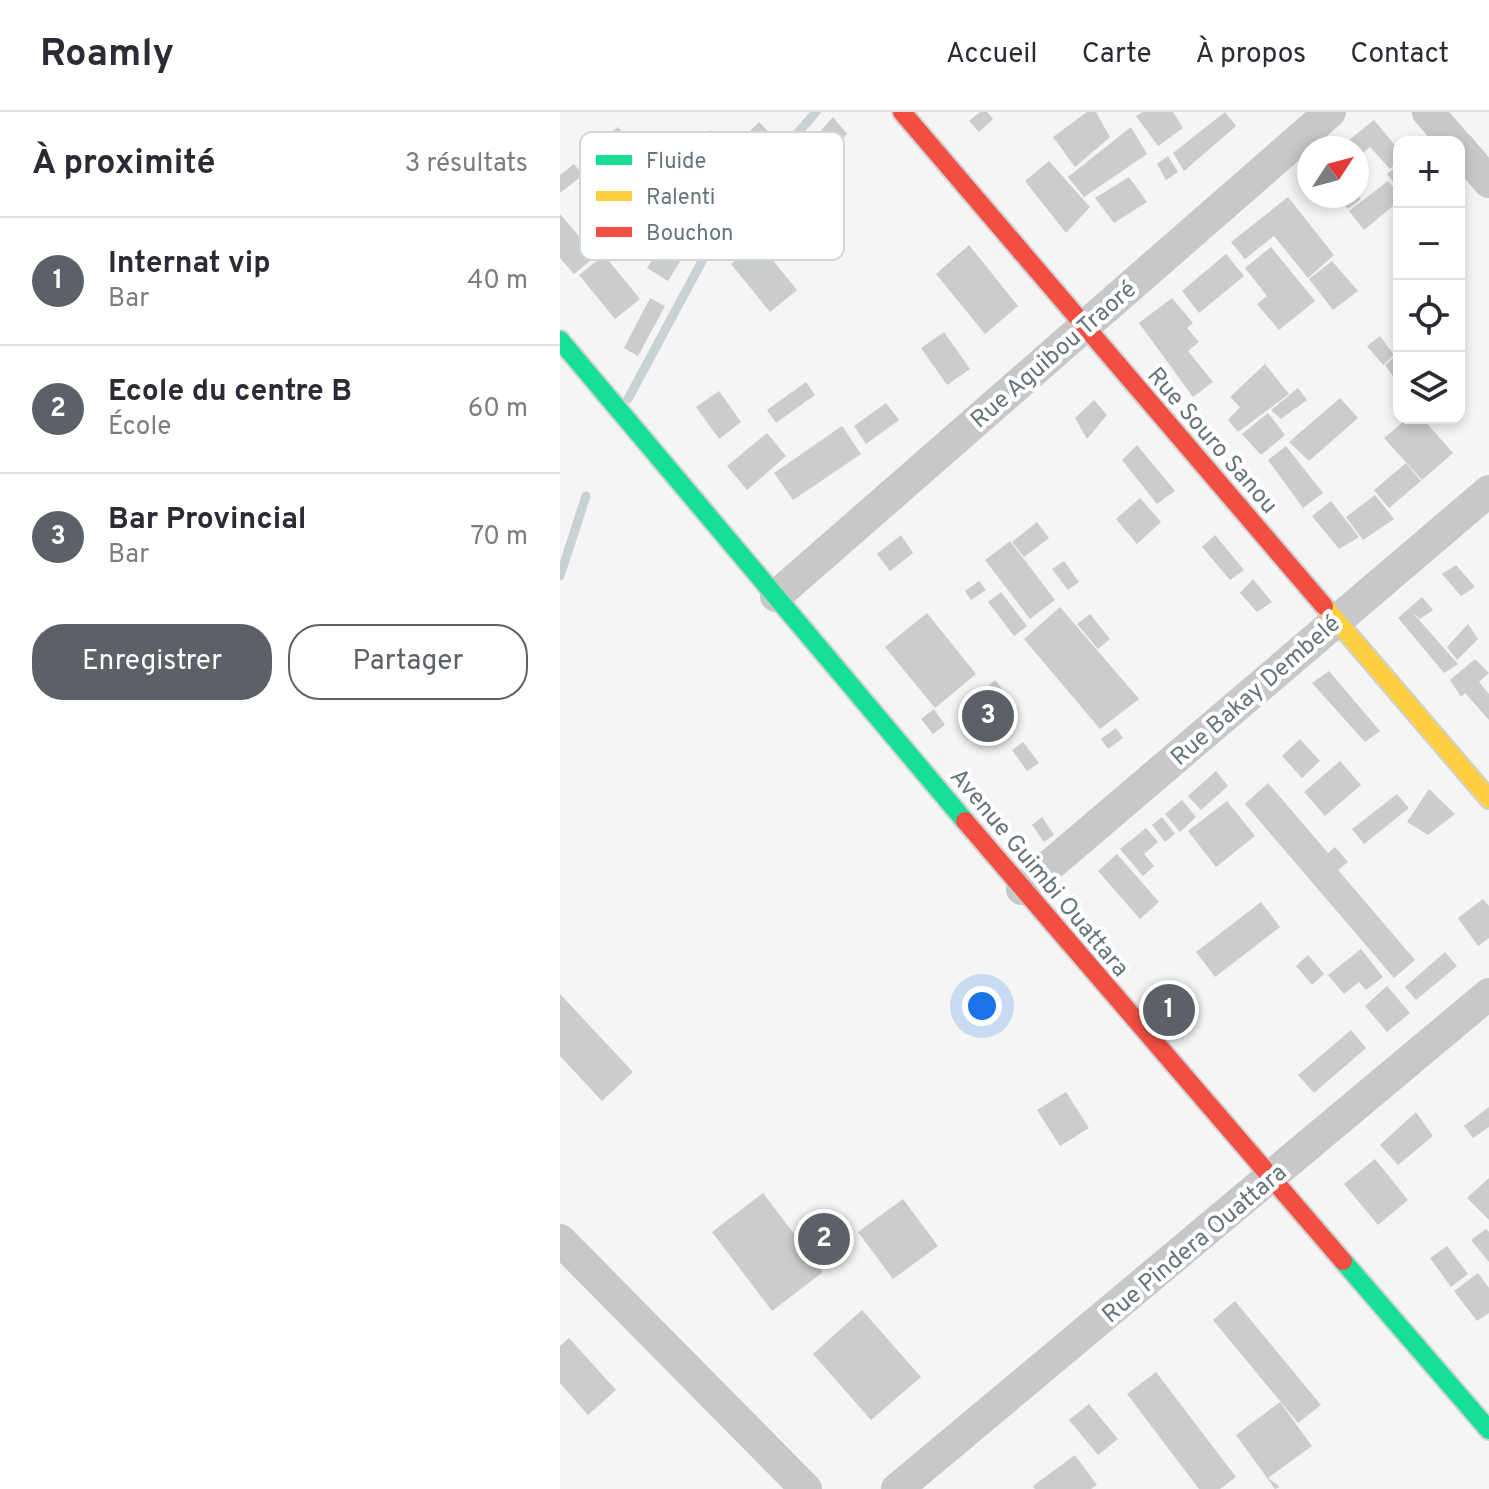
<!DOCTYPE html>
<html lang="fr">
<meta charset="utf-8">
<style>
:root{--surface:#fff;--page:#f2f2f3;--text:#2b2b33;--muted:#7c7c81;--line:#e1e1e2;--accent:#5c6167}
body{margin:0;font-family:Overpass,sans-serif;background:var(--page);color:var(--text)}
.controls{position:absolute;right:24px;top:24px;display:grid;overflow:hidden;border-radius:16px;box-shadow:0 4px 12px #0003}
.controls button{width:72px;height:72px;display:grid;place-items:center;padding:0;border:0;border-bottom:2px solid var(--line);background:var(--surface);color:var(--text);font:40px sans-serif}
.compass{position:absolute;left:737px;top:24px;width:72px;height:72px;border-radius:50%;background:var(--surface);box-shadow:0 4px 12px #0003;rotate:54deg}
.you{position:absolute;left:422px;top:894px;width:28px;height:28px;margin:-20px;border:6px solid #fff;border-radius:50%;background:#1a73e8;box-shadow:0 0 0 12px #1a73e833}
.badge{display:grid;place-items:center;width:52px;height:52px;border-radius:50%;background:var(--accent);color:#fff;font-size:26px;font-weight:700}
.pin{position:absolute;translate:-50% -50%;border:4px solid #fff;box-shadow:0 2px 8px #0006}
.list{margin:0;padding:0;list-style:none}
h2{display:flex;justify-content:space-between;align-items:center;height:104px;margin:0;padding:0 32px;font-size:34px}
h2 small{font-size:26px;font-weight:400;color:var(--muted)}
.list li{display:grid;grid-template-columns:52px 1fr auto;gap:24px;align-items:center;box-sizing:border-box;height:128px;padding:0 32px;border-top:2px solid var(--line)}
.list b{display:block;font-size:30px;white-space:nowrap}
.list p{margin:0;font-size:26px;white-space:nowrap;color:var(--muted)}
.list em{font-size:26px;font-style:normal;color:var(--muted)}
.actions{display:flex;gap:16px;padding:24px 32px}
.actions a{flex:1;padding:18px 0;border:2px solid var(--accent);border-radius:32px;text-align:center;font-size:28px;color:var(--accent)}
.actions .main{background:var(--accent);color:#fff}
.icon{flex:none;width:44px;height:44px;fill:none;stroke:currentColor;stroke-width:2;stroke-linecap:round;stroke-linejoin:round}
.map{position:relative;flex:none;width:929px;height:1377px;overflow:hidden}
header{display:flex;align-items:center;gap:48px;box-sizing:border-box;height:112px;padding:0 40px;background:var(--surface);border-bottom:2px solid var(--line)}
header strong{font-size:38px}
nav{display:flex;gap:44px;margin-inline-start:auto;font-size:28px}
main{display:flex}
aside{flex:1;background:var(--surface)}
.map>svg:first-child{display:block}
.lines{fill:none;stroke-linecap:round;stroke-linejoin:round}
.stream{stroke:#c8d1d3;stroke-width:9}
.building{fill:#cbcccd}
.fast-casing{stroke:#d0d1d2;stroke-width:22}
.slow-casing{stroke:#d0d1d2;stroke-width:22}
.jam-casing{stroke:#d0d1d2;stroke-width:22}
.street{stroke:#c6c8c9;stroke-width:32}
.fast{stroke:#16e098;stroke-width:18}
.slow{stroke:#ffcf43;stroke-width:18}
.jam{stroke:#f24e42;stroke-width:18}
.labels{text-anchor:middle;stroke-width:8;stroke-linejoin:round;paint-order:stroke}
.street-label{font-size:24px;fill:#65757b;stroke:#fff}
.key{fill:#fff;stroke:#d1d6d7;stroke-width:2}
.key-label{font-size:22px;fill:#65757b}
</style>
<header>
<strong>Roamly</strong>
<nav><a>Accueil</a><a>Carte</a><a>À propos</a><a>Contact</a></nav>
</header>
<main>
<aside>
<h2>À proximité<small>3 résultats</small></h2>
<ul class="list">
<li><span class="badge">1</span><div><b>Internat vip</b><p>Bar</p></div><em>40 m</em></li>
<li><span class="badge">2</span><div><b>Ecole du centre B</b><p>École</p></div><em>60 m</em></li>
<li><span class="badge">3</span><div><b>Bar Provincial</b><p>Bar</p></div><em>70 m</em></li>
</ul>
<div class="actions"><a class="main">Enregistrer</a><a>Partager</a></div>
</aside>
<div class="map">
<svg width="929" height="1377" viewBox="0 0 929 1377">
<rect width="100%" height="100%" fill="#f5f5f5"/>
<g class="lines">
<g class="stream">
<polyline points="68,287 169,99 256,0"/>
<polyline points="0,464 26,384"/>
</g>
</g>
<g class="building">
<polygon points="420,0 427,0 433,7 419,20 409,9"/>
<polygon points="527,0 536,0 550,25 515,55 493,25"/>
<polygon points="583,0 613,0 623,16 598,34 576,4"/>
<polygon points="665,0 676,14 624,59 613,41"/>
<polygon points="273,5 287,22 263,47 246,35"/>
<polygon points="814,8 839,38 839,49 830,57 810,35 797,46 797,36 779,36"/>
<polygon points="199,10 209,20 156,71 127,41 151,18 162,29 157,34 165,43"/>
<polygon points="58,15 67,26 30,56 21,44"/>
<polygon points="571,15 587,42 524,85 508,65"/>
<polygon points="608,44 618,60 606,68 597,52"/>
<polygon points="489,49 530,95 506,121 465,69"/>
<polygon points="14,52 23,63 0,81 0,63"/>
<polygon points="839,52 839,78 827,62"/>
<polygon points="569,65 587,90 554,111 535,86"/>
<polygon points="828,69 839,82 839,89 804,118 789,99"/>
<polygon points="777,84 798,84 801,87 788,97"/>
<polygon points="728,85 774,143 748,166 714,124 685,147 671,130"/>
<polygon points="0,102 36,144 14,162 0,146"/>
<polygon points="116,111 136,124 108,169 87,156"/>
<polygon points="198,130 237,178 210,200 171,152"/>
<polygon points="409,133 458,194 425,222 376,162"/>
<polygon points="711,135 755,189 719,218 697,192 707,184 685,156"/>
<polygon points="666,142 684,164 639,201 622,179"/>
<polygon points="44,143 80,187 55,207 19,163"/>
<polygon points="772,149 798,179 773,198 749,167"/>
<polygon points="90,186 105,194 78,244 64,236"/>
<polygon points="612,186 633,211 627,216 639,230 628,239 653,270 633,285 579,211"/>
<polygon points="384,220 410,257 387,273 361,236"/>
<polygon points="820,224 834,243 823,253 807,234"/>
<polygon points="839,241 839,268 837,270 825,253"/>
<polygon points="705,252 729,282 678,320 668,308 680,295 670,285"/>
<polygon points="246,270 255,283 216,311 207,298"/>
<polygon points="738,276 747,288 721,307 711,298"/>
<polygon points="159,279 181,310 159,327 136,295"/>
<polygon points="780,286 798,306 749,349 729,330"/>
<polygon points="534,288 547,303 527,327 515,306"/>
<polygon points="326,291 339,308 306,332 294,314"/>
<polygon points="708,301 725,323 701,343 682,322"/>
<polygon points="848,306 862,306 893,341 862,368 824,326"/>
<polygon points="282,314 301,342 233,388 214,361"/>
<polygon points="207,321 226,344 187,378 167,354"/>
<polygon points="577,333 615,379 597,392 562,348"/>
<polygon points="726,334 763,381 743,396 708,348"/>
<polygon points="846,351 861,369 829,396 814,378"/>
<polygon points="815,383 834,407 803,428 786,405"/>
<polygon points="580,386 601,410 577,432 556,407"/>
<polygon points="771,389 799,425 779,437 752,404"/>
<polygon points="477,410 489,426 464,445 452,430"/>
<polygon points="341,423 353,441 330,459 317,442"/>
<polygon points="655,423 684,458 670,468 642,435"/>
<polygon points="450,429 495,488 470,507 425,448"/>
<polygon points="504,449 519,470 508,478 492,457"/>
<polygon points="896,453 915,475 901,484 882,462"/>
<polygon points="693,467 712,490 697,500 680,481"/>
<polygon points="419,469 426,478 411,488 405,479"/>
<polygon points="441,480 467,514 454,524 428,490"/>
<polygon points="862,485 873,498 860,507 852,500 898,552 884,561 838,506"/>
<polygon points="500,495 579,587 540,617 464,527"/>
<polygon points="367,501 416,562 375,596 325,535"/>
<polygon points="530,502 550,527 538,537 517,512"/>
<polygon points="908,512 918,527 897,548 887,535"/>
<polygon points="915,547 929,561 919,570 929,582 929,608 905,581 901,585 890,568"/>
<polygon points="769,559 820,619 805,630 752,571"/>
<polygon points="435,568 458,597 430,620 407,592"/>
<polygon points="374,597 385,613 373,622 361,607"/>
<polygon points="556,616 563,626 548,637 541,627"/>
<polygon points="740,627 760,649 742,666 722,644"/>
<polygon points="463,630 479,651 467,659 452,638"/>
<polygon points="780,649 801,673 765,704 744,680"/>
<polygon points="656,659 668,674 641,698 628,684"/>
<polygon points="708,671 768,741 775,735 788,750 778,758 855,848 834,866 685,692"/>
<polygon points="869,677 895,702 868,723 847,710"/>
<polygon points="837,682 849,696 804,732 792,717"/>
<polygon points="622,688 636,705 620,720 605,702"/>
<polygon points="667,689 695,724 656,755 628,719"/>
<polygon points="482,705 494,723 484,730 472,713"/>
<polygon points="602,705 615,722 605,730 592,713"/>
<polygon points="586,716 598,730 584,742 594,754 583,764 560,737"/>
<polygon points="557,742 599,790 580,807 538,759"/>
<polygon points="923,787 929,794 929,826 918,834 898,806"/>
<polygon points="701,790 720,815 655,865 636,840"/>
<polygon points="801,837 823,865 806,878 799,870 784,882 768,863"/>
<polygon points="885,840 897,854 856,888 845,875"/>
<polygon points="748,843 764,862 752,873 736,854"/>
<polygon points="827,874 850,901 827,920 805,894"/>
<polygon points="0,882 73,960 42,989 0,944"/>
<polygon points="791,918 806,936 754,981 738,963"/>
<polygon points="506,980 529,1016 500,1034 477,998"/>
<polygon points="929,995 929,1015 913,1026 904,1014"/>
<polygon points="856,1000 873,1024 838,1053 820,1033"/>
<polygon points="815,1047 848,1088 818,1113 784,1072"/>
<polygon points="929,1066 929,1108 907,1086"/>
<polygon points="203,1081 263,1160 212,1199 152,1120"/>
<polygon points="343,1087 378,1134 333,1167 298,1120"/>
<polygon points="926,1117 929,1120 929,1150 911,1128"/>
<polygon points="887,1134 908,1162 891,1175 870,1146"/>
<polygon points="918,1161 929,1176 929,1201 917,1209 894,1179"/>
<polygon points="675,1189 761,1293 738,1311 653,1208"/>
<polygon points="302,1198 361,1265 311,1308 253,1242"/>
<polygon points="9,1226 56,1278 28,1303 0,1271 0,1234"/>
<polygon points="596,1260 676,1365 660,1377 639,1377 567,1282"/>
<polygon points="720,1290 752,1334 708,1366 720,1375 715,1377 676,1323"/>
<polygon points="529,1292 558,1327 538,1343 509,1308"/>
<polygon points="515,1343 537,1373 531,1377 475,1377 473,1374"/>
</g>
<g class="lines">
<g class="fast-casing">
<g id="fast">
<polyline points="0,228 405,709"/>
<polyline points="783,1149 929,1318"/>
</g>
</g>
<g class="slow-casing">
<polyline id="slow" points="764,494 929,687"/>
</g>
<g class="jam-casing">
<g id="jam">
<polyline points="342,0 764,494"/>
<polyline points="405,709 783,1149"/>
</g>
</g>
<g class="street">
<polyline points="868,0 894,30"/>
<polyline points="899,35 929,70"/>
<polyline points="216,484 770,0"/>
<polyline points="462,777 929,379"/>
<polyline points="0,1128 246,1377"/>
<polyline points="337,1377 929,882"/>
</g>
<use href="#fast" class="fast"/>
<use href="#slow" class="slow"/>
<use href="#jam" class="jam"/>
</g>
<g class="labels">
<g class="street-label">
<text transform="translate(493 242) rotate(-41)" y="8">Rue Aguibou Traoré</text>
<text transform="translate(653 328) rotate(49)" y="8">Rue Souro Sanou</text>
<text transform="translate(695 578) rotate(-41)" y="8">Rue Bakay Dembelé</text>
<text transform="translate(480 760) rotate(50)" y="8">Avenue Guimbi Ouattara</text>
<text transform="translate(634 1131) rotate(-40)" y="8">Rue Pindera Ouattara</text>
</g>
</g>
<rect x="20" y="20" width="264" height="128" rx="12" class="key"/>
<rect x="36" y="43" width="36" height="10" fill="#16e098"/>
<rect x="36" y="79" width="36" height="10" fill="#ffcf43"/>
<rect x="36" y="115" width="36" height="10" fill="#f24e42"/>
<g class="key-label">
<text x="86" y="56">Fluide</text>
<text x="86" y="92">Ralenti</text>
<text x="86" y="128">Bouchon</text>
</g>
</svg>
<div class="controls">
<button>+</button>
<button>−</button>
<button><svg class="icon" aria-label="locate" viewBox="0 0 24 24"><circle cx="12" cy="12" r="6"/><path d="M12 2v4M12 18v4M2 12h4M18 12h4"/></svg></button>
<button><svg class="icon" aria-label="layers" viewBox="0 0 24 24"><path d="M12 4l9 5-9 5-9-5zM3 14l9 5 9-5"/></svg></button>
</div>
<svg class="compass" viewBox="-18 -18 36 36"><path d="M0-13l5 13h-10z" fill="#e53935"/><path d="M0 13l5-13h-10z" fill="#7c7c81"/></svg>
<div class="you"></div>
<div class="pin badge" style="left:609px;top:898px">1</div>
<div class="pin badge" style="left:264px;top:1127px">2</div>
<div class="pin badge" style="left:428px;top:604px">3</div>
</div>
</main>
